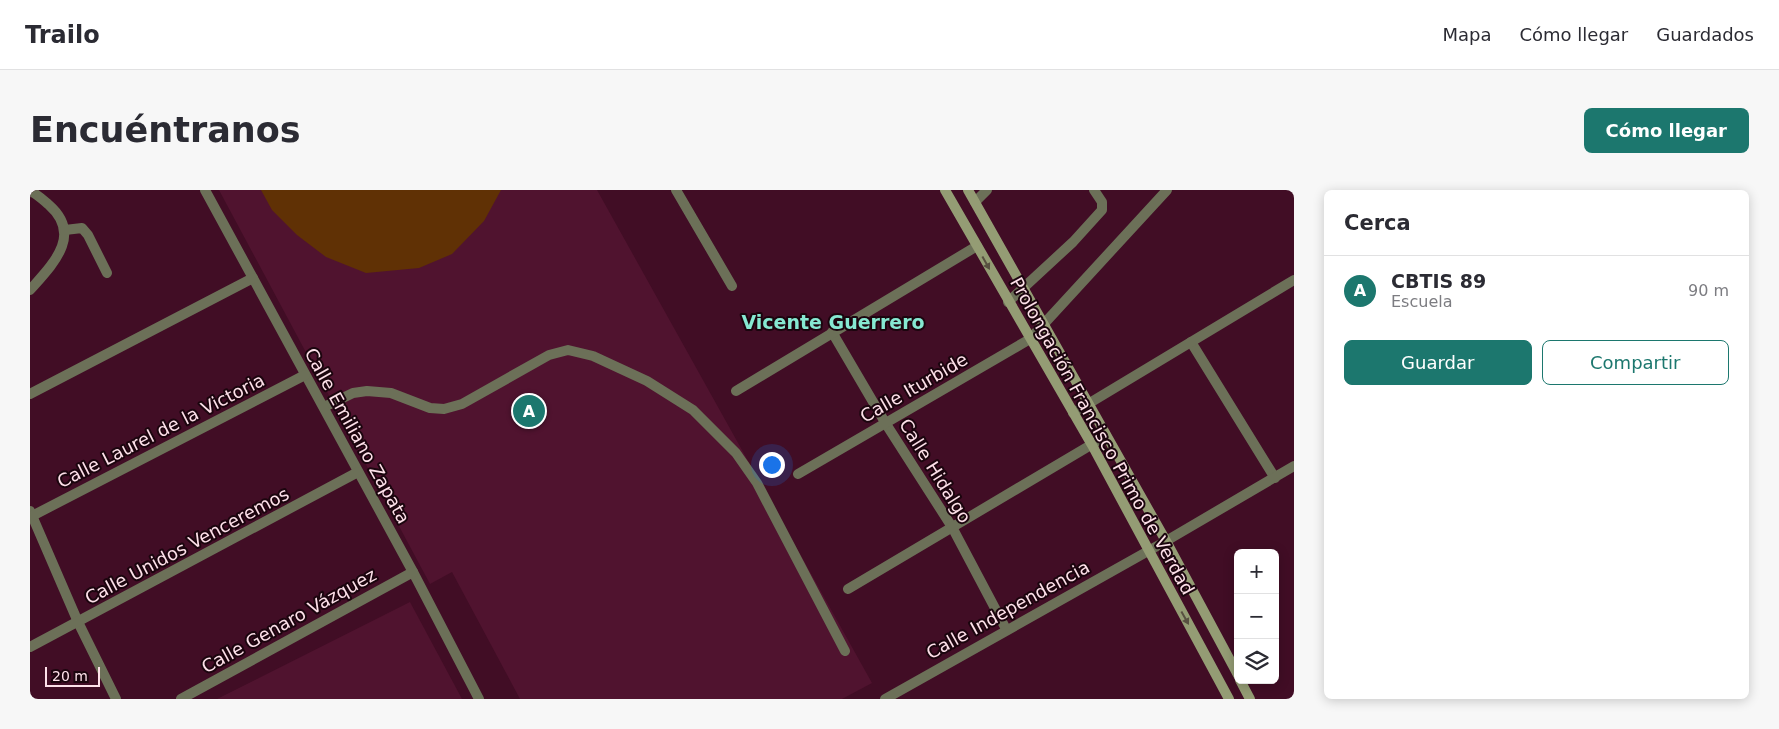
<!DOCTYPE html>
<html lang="es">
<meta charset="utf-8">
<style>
:root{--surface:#fff;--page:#f7f7f7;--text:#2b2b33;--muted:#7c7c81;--line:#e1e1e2;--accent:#1c776e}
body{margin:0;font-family:"DejaVu Sans",sans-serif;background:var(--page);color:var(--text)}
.controls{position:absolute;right:15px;bottom:15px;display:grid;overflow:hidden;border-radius:8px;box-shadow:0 2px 12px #0003}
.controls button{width:45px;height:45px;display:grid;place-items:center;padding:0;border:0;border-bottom:1px solid var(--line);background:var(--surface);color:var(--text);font:25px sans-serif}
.scale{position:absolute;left:15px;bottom:12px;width:55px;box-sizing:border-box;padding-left:5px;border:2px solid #fde0e9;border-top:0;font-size:14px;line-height:18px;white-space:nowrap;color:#fde0e9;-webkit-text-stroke:4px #1b050e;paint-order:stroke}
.you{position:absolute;left:741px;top:274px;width:18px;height:18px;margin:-12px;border:4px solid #fff;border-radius:50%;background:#1a73e8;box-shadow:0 0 0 8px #1a73e833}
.badge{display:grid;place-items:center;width:32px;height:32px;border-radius:50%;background:var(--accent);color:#fff;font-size:16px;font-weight:700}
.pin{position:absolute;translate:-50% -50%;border:2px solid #fff;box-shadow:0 1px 5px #0006}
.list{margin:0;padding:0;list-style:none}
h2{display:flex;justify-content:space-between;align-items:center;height:65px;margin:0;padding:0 20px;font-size:21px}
h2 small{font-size:16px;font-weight:400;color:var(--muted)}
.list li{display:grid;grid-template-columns:32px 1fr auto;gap:15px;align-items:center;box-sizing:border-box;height:70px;padding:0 20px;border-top:1px solid var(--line)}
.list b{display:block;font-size:19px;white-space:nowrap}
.list p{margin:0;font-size:16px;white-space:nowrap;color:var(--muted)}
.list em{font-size:16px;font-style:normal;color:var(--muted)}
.actions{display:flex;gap:10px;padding:15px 20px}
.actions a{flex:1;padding:11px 0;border:1px solid var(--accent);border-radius:8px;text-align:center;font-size:18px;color:var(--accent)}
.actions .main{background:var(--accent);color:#fff}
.icon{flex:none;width:28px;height:28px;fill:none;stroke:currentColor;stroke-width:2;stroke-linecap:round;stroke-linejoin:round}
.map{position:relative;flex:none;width:1264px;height:509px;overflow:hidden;border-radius:8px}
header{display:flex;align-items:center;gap:30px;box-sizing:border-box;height:70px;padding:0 25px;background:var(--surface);border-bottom:1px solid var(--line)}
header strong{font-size:24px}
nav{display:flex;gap:28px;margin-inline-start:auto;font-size:18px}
.intro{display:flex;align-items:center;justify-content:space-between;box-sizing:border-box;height:120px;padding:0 30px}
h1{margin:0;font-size:35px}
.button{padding:12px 22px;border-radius:8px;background:var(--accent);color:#fff;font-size:18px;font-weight:700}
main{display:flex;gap:30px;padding:0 30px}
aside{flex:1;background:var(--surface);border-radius:8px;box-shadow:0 2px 12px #0003}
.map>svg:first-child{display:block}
.built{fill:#50132f}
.pitch{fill:#603105}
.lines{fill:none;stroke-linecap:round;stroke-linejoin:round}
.lane{stroke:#6c7058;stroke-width:10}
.street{stroke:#6c7058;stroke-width:10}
.secondary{stroke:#949c74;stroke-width:10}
.oneway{fill:#585041}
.labels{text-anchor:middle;stroke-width:4;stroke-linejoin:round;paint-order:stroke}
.street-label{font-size:18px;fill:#fde0e9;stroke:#1b050e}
.neighbourhood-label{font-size:19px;font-weight:bold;fill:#86e9d2;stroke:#1b050e}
</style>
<header>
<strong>Trailo</strong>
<nav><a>Mapa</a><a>Cómo llegar</a><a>Guardados</a></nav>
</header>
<div class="intro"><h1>Encuéntranos</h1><a class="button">Cómo llegar</a></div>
<main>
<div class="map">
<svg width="1264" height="509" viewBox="0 0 1264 509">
<rect width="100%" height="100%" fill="#410d25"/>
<g class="built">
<polygon points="189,0 567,0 842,493 812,509 490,509 422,382 400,394"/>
<polygon points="380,412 432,509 187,509"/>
</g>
<polygon class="pitch" points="231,0 471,0 454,31 422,64 389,78 336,83 296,67 267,45 242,20"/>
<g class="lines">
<g class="lane">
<polyline points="978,112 1043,52 1072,20 1072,12 1064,0"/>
<polyline points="294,217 323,203 337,201 361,203 400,218 414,219 432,214 519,165 538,160 563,166 617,191 663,220 706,263 727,293 815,461"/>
</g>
<g class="street">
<polyline points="175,0 383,382 449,509"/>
<polyline points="646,0 702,96"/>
<path d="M0 1C7 4 13 10 19 15 53 45 23 74 0 100"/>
<polyline points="945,12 957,0"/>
<polyline points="35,40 52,38 58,45 77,83"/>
<polyline points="802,142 856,234 922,337 976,439"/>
<polyline points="1161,152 1245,288"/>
<polyline points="706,201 947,56"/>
<polyline points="0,204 223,88"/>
<polyline points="1043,223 1264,90"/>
<polyline points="768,284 1000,149 1137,0"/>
<polyline points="0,321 48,432 86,509"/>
<polyline points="2,326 275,185"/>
<polyline points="818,399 1076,246"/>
<polyline points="0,457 328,282"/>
<polyline points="151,509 383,382"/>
<polyline points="855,509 1136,351 1264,276"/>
</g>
<g class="secondary">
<polyline points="915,0 1062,255 1199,509"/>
<polyline points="938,0 1136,351 1208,485"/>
<polyline points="1210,490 1220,509"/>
</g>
</g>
<defs><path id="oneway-solid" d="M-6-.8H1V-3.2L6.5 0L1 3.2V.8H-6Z" transform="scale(1.25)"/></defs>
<g class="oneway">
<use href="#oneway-solid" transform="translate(956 73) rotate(61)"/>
<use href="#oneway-solid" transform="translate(1155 428) rotate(61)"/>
</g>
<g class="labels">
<g class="street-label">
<text transform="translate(884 198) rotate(-30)" y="6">Calle Iturbide</text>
<text transform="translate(131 241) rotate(-27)" y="6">Calle Laurel de la Victoria</text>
<text transform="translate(327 246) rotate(61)" y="6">Calle Emiliano Zapata</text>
<text transform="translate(1072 246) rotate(61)" y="6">Prolongación Francisco Primo de Verdad</text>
<text transform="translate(905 281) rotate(58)" y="6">Calle Hidalgo</text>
<text transform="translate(157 356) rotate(-28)" y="6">Calle Unidos Venceremos</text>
<text transform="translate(978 420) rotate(-29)" y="6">Calle Independencia</text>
<text transform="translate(259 431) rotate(-29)" y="6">Calle Genaro Vázquez</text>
</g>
<g class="neighbourhood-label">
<text x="803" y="139">Vicente Guerrero</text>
</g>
</g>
</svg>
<div class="controls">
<button>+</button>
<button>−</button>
<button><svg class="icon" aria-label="layers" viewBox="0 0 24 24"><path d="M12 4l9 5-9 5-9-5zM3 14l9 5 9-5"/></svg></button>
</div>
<div class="scale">20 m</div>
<div class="you"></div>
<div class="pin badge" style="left:499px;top:221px">A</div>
</div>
<aside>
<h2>Cerca<small></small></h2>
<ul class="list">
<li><span class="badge">A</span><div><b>CBTIS 89</b><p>Escuela</p></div><em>90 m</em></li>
</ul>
<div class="actions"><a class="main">Guardar</a><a>Compartir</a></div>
</aside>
</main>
